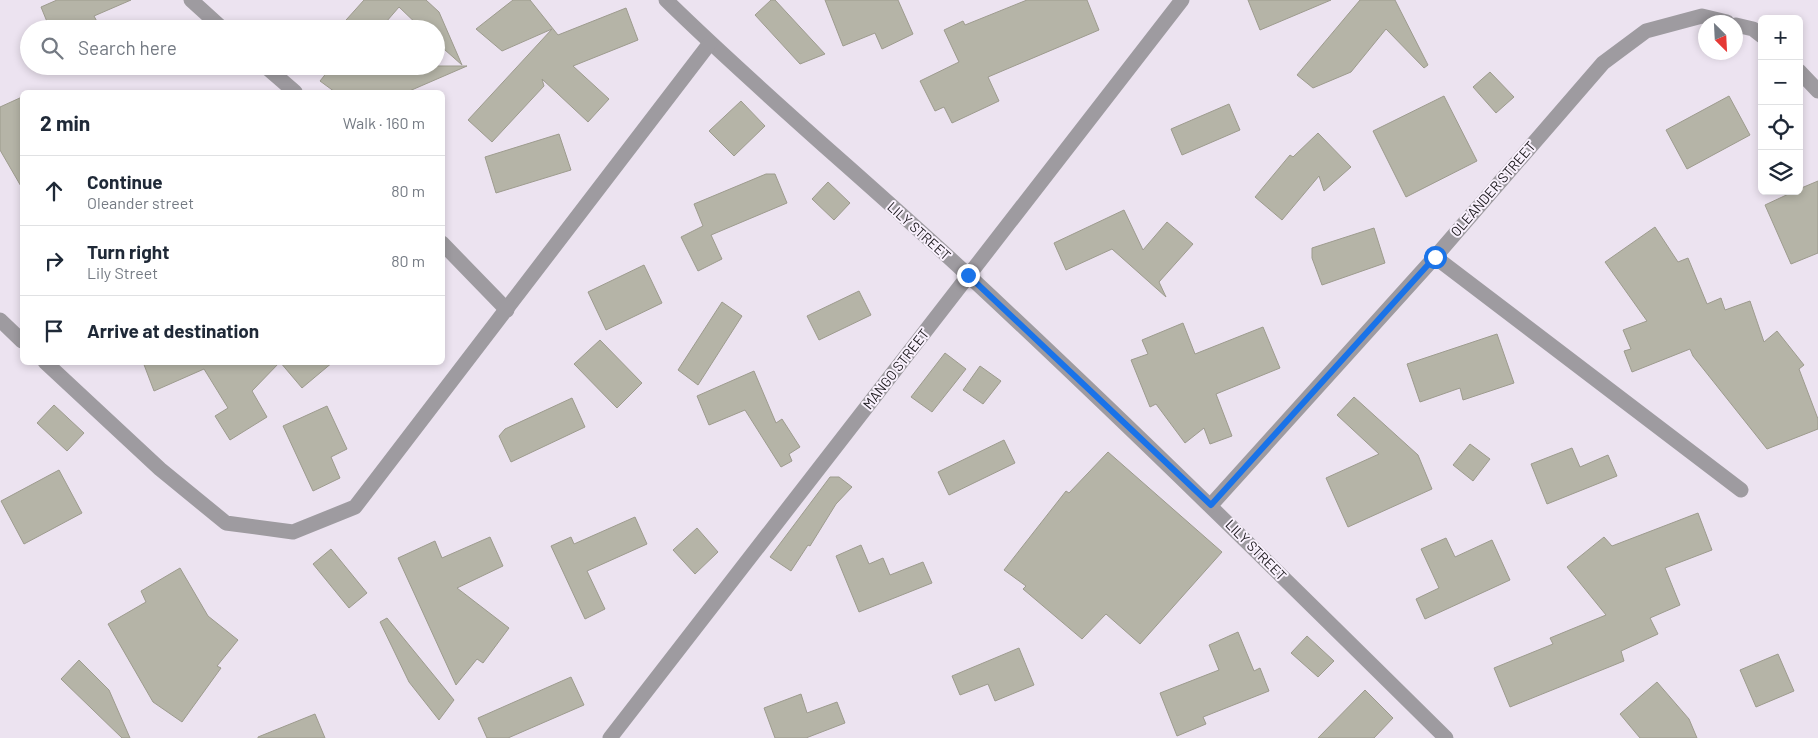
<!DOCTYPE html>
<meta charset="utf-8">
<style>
:root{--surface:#fff;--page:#f6f6f7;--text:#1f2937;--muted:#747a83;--line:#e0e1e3}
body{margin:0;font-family:Barlow,sans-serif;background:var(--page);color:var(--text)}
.controls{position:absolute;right:15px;top:15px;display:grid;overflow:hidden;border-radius:8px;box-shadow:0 2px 8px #0003}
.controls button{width:45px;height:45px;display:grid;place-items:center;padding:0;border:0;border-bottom:1px solid var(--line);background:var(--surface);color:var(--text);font:25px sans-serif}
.compass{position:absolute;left:1698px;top:15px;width:45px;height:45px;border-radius:50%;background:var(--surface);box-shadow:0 2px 8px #0003;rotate:156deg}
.stop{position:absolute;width:15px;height:15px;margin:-11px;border:4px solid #1a73e8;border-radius:50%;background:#fff}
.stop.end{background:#1a73e8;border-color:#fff;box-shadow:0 1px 5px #0008}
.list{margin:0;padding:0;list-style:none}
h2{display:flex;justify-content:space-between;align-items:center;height:65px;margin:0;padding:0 20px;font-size:21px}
h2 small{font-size:16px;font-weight:400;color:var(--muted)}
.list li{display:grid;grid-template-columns:32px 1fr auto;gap:15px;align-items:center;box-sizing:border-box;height:70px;padding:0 20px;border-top:1px solid var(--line)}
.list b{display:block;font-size:19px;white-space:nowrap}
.list p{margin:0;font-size:16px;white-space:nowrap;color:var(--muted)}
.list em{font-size:16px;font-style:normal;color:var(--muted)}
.icon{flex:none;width:28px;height:28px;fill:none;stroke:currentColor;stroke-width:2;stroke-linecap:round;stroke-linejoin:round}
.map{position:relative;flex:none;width:1818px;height:738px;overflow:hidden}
.search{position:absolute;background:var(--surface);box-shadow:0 2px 8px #0003;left:20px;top:20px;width:425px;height:55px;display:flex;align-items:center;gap:12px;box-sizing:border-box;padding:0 18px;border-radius:28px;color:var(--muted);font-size:19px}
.panel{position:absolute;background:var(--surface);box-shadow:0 2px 8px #0003;left:20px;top:90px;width:425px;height:275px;border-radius:8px}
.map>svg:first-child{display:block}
.building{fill:#b5b4a7;stroke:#9d9b8e}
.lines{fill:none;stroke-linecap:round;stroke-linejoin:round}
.minor{stroke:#9e9ba0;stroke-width:15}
.route{stroke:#1a73e8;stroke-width:6}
.labels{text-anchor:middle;stroke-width:4;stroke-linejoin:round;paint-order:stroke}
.street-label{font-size:14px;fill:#1a171b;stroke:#f9f1fd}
</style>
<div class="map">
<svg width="1818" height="738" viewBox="0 0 1818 738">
<rect width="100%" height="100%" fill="#ece3f0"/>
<g class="building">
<polygon points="57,0 131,0 94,16 101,29 50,29 41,7"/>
<polygon points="364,0 426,0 439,12 462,65 436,42 436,29 422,29 399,7 380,29 338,29"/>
<polygon points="513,0 530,0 558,35 626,8 638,40 573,66 609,99 588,122 542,79 544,86 492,142 468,120 552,29 502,51 476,29"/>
<polygon points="771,0 775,0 825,54 800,64 755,15"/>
<polygon points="825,0 898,0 913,34 882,49 875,33 843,46"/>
<polygon points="1027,0 1087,0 1099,30 988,77 999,101 952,123 944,107 935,111 920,81 959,62 944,30 963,21 965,25"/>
<polygon points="1248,0 1331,0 1260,30"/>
<polygon points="1360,0 1395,0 1428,65 1424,68 1386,29 1351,72 1313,88 1297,75"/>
<polygon points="332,66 467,66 407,92 335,92 320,81"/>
<polygon points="1490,72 1514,97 1496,113 1473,87"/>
<polygon points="1444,96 1477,161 1406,197 1373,131"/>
<polygon points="1729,96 1750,135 1687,169 1666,130"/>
<polygon points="22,97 22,188 0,150 0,107"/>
<polygon points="741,101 765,126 734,156 709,131"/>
<polygon points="1229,104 1240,130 1182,155 1171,129"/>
<polygon points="1318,133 1351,167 1324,191 1319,176 1282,220 1255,197 1290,155 1293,157"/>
<polygon points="559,134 571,170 496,193 485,157"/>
<polygon points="766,174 775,174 787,203 711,235 722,259 698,271 681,237 703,226 694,204"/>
<polygon points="1818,181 1818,253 1791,264 1765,205 1795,191 1799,191 1799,189"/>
<polygon points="828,182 850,203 834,220 812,199"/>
<polygon points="1124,210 1143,250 1167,222 1193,244 1159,282 1166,297 1112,249 1066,270 1054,243"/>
<polygon points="1655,227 1678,262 1688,258 1707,304 1721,298 1725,310 1750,301 1764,342 1777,331 1804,365 1799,369 1818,419 1818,429 1767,449 1693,356 1690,349 1632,372 1624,351 1631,349 1623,330 1647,321 1605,262"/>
<polygon points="1374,228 1385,263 1322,285 1312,258 1312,248"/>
<polygon points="644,265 662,303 606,330 588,292"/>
<polygon points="859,291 871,315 819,340 807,316"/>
<polygon points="722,302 742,316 698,385 678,370"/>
<polygon points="1183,323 1195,354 1263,327 1280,368 1216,394 1232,436 1210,444 1204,428 1185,443 1156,404 1150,407 1131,360 1148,354 1142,340"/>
<polygon points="1497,334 1514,383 1463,400 1460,388 1420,402 1407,364"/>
<polygon points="600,340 642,383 617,408 574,364"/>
<polygon points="945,353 966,369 932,412 911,397"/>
<polygon points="143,362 280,362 252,391 267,417 230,440 215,416 228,408 204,369 154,391"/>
<polygon points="280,362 333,362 302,388"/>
<polygon points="980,366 1001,381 983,404 963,390"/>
<polygon points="754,371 776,423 782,419 800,447 789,454 792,461 781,467 745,410 709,425 697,396"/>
<polygon points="1354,397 1418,455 1432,489 1348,527 1326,478 1379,454 1337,415"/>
<polygon points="572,398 585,427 511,462 499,436 505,429"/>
<polygon points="54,405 84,433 67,451 37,423"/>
<polygon points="327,406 347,449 331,457 340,478 313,491 283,426"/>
<polygon points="1004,440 1015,463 949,495 938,472"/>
<polygon points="1470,444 1490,459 1473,481 1453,465"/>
<polygon points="1572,448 1580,467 1608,455 1617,476 1547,504 1531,464"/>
<polygon points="1108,452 1222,552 1140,644 1106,614 1082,639 1023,589 1026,586 1004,570 1066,491 1069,493"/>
<polygon points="59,470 82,513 24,544 1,501"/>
<polygon points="830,477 839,477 852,487 836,504 810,546 808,545 791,571 770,557"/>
<polygon points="1698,513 1712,550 1665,568 1680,605 1650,618 1658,634 1621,651 1624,661 1510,707 1494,668 1553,644 1550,638 1606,615 1567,567 1604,537 1612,546"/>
<polygon points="635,517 647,544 587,571 605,609 585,619 551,546 571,537 574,544"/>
<polygon points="697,528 718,552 695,574 673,550"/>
<polygon points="490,537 503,566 457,588 509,628 483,663 477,659 456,685 398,558 435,541 442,558"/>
<polygon points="1446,538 1455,557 1492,540 1510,580 1425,619 1416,599 1439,588 1421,549"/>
<polygon points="861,545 869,564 883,558 890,575 923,562 932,583 859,612 836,556"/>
<polygon points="331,549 367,593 349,608 313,564"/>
<polygon points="180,568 208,616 238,640 217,666 221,668 182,722 153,702 108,624 146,602 141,591"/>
<polygon points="387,618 454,700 439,720 409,682 380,622"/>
<polygon points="1238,632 1254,671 1260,668 1269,691 1203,717 1206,724 1177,736 1160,693 1219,670 1209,645"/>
<polygon points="1307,636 1334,661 1318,677 1291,653"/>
<polygon points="1019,648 1034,685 995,701 988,684 960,695 952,676"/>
<polygon points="1778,654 1794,691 1756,707 1740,670"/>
<polygon points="79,660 109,690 130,738 122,738 61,679"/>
<polygon points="571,677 584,705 508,738 487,738 478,718"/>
<polygon points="1657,682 1689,719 1697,738 1640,738 1620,714"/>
<polygon points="1365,690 1393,718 1374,738 1318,738"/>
<polygon points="801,694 807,713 837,702 845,723 806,738 775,738 764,708"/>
<polygon points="315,714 325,738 258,738 258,737"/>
</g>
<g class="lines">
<g class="minor">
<polyline points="191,0 223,29"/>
<path d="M666 0C764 96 869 183 969 276 1131 427 1289 583 1446 738"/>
<polyline points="1736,25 1753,29 1762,36"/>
<polyline points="265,66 295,92"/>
<polyline points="1799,71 1818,91"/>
<polyline points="442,243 507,310"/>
<polyline points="1435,257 1741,490"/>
<polyline points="0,320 22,341"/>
<polyline points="45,362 160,469 226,523 293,532 355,507 710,43"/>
<polyline points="1211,505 1435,257 1603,63 1646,31 1702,16 1727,22"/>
<polyline points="610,738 1182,0"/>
</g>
</g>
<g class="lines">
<polyline class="route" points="968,275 1211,505 1435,257"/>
</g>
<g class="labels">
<g class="street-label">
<text transform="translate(1493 189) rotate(-49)" y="5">OLEANDER STREET</text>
<text transform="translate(919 231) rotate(42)" y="5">LILY STREET</text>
<text transform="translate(896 369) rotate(-52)" y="5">MANGO STREET</text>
<text transform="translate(1256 550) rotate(45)" y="5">LILY STREET</text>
</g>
</g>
</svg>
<div class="controls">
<button>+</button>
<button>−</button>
<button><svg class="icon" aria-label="locate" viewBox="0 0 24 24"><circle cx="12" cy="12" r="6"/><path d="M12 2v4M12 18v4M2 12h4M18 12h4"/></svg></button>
<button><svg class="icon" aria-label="layers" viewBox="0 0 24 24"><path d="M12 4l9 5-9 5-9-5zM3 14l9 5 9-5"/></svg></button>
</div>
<svg class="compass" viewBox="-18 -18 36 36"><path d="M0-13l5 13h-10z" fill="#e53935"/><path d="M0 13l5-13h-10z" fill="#747a83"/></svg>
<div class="stop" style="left:1435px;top:257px"></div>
<div class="stop end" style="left:968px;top:275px"></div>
<div class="search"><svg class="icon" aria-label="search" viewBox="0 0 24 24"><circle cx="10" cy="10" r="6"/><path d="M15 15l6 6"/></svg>Search here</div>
<section class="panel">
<h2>2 min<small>Walk · 160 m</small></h2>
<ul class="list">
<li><svg class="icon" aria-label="ahead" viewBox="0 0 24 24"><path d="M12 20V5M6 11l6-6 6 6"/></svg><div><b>Continue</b><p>Oleander street</p></div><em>80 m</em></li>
<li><svg class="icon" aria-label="right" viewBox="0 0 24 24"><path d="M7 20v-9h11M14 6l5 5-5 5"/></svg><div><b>Turn right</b><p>Lily Street</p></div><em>80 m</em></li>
<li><svg class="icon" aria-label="arrive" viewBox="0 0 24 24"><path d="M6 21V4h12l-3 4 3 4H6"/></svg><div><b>Arrive at destination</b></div></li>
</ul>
</section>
</div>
